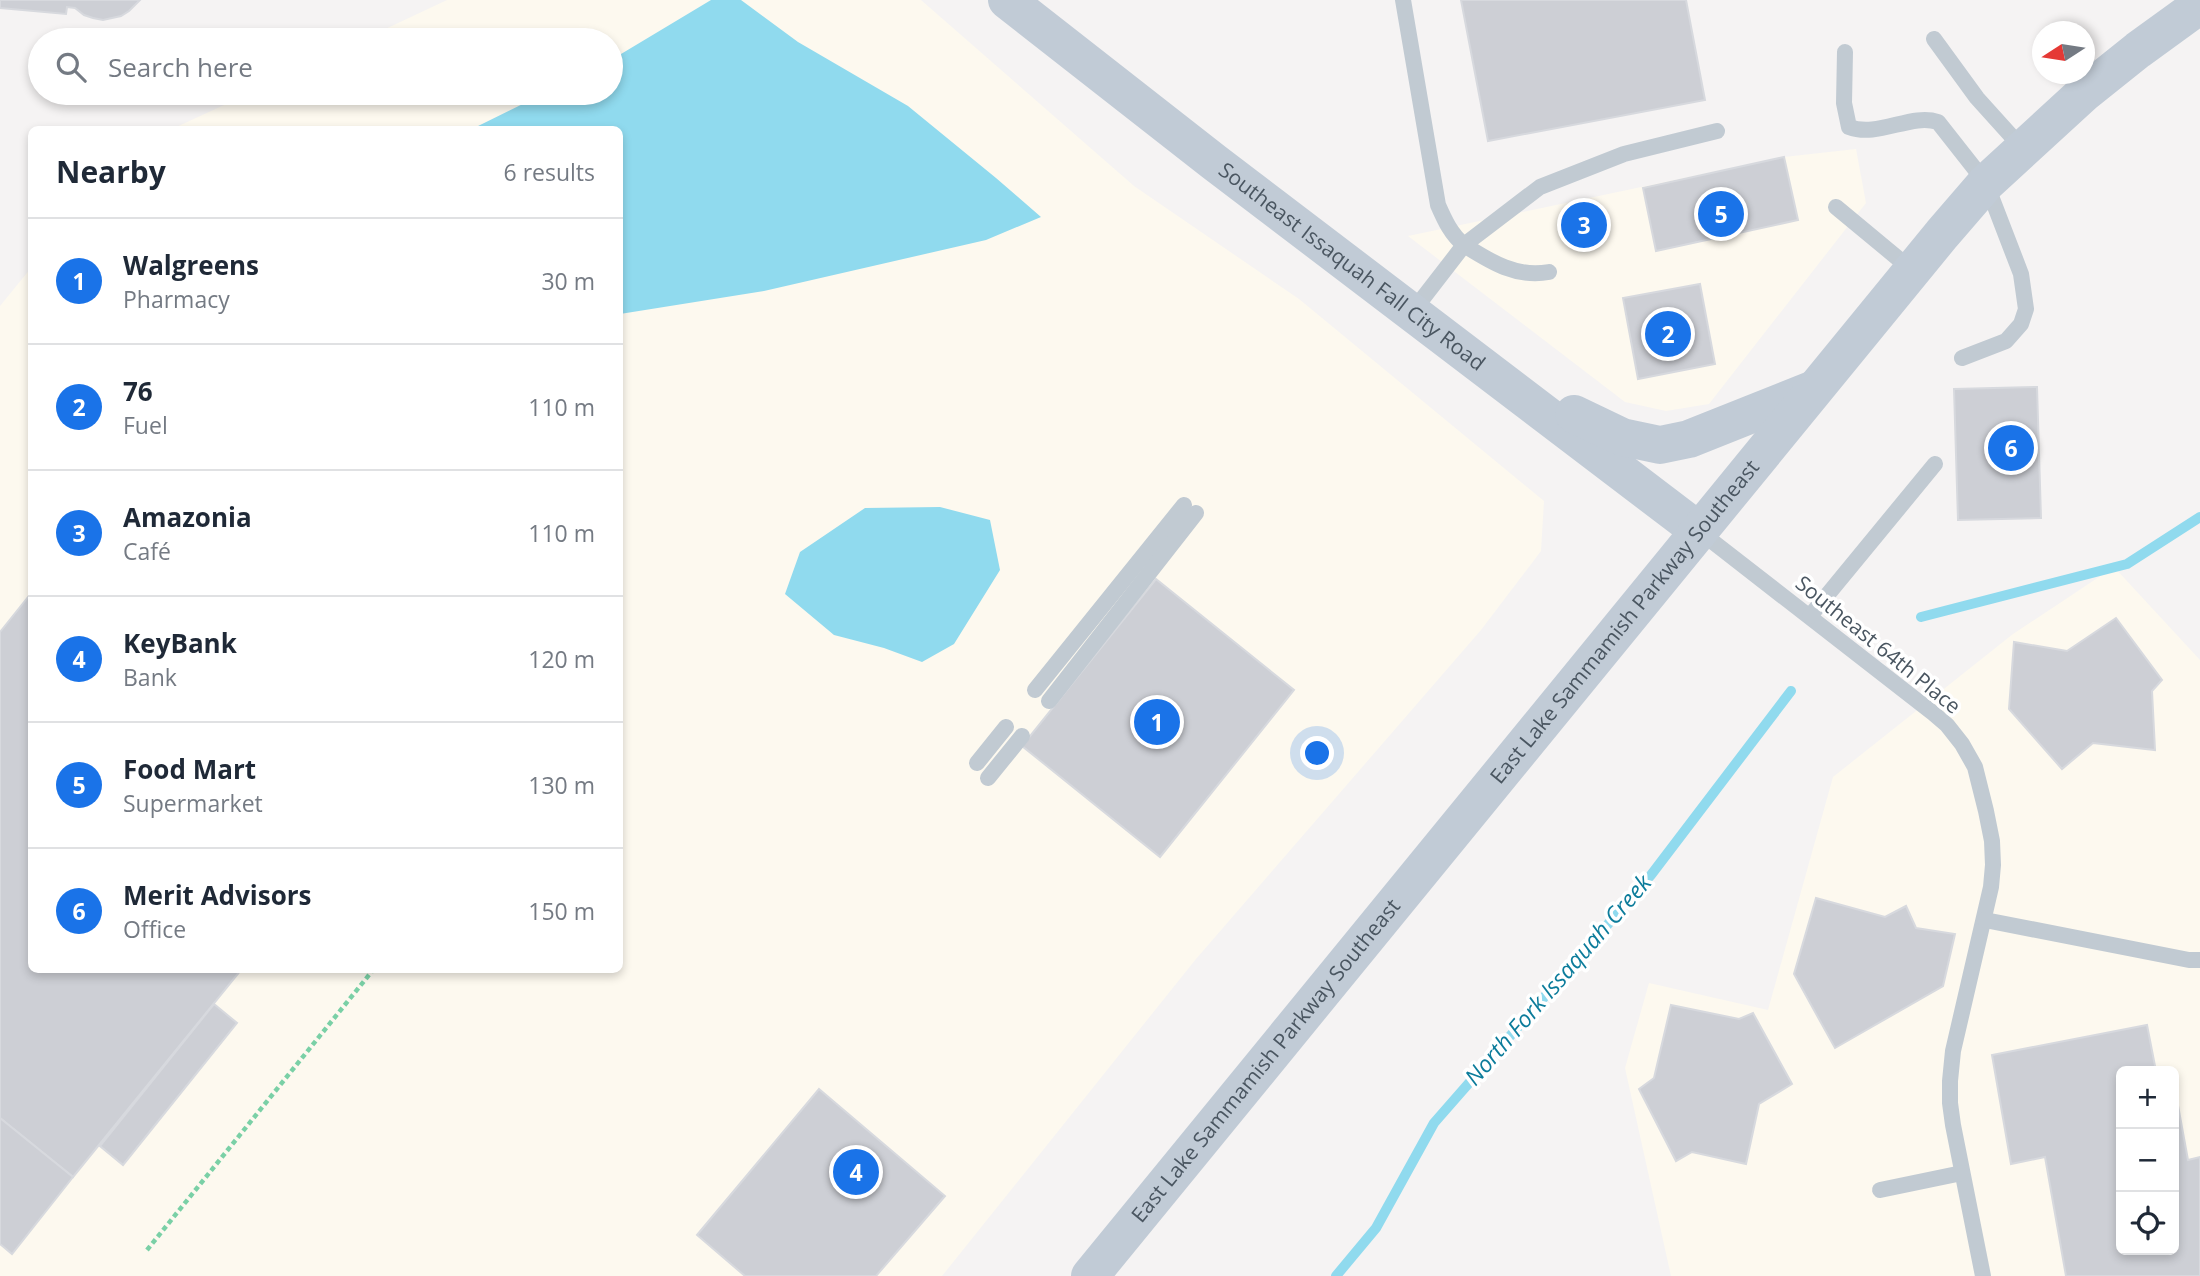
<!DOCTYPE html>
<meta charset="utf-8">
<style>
:root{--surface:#fff;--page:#f2f2f3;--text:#1f2937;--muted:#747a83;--line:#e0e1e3;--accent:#1a73e8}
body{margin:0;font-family:"Open Sans",sans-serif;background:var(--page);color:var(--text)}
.controls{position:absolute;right:21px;bottom:21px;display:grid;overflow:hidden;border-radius:10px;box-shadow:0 4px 10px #0003}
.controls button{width:63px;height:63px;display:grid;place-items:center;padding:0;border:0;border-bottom:2px solid var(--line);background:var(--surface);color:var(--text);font:35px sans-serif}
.compass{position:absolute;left:2032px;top:21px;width:63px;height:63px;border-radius:50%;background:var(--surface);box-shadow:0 4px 10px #0003;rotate:258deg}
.you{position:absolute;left:1318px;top:754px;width:24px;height:24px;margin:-18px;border:5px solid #fff;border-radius:50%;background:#1a73e8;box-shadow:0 0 0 10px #1a73e833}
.badge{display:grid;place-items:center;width:46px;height:46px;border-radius:50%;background:var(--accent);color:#fff;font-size:23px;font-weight:700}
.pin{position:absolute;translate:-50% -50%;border:4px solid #fff;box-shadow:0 2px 7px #0006}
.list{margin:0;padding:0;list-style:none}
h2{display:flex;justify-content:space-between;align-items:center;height:91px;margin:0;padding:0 28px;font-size:30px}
h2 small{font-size:23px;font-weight:400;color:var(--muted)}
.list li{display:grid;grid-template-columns:46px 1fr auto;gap:21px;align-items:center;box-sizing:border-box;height:126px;padding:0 28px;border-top:2px solid var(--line)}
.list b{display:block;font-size:26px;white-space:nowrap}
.list p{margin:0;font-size:23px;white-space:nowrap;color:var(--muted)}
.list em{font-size:23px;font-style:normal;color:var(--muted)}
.icon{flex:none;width:38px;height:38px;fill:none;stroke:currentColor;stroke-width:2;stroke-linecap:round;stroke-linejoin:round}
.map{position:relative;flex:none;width:2200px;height:1276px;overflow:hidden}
.search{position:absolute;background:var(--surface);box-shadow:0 4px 10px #0003;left:28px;top:28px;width:595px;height:77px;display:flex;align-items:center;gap:18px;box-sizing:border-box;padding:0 24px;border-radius:38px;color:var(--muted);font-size:26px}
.panel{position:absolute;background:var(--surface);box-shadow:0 4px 10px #0003;left:28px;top:126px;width:595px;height:847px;border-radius:10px}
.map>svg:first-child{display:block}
.commercial{fill:#fdf9ef;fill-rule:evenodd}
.water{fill:#90daee}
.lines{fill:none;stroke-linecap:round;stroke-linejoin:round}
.stream{stroke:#90daee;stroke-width:10}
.building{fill:#cdcfd5;stroke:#d7d9de;stroke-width:2}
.path{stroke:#7ad0a6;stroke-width:4.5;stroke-dasharray:5 3.5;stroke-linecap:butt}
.lane{stroke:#c1cad2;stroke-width:16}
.secondary{stroke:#c1cbd6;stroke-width:38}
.labels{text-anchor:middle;stroke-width:7;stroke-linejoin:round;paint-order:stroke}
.street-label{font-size:21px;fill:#4a5661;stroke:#fff}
.water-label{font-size:23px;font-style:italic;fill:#0c7c9b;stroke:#fff}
</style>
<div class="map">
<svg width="2200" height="1276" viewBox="0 0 2200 1276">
<rect width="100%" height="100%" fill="#f5f3f3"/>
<g class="commercial">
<polygon points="447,0 921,0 1134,186 1299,299 1544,501 1541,551 1481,630 1196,959 942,1276 0,1276 0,306 31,268 32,970 620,970 620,130 172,129 250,93 611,93 611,40 362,40"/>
<polygon points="1856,149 1866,203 1709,404 1666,411 1625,402 1408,236 1784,157"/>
<path d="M2114 567 2200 660V1276H1671L1625 1068 1649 983 1768 1010 1833 777 2013 634ZM2121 1071H2174V1250H2121Z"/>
</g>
<g class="water">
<polygon points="711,0 741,0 798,42 908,106 996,178 1041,217 986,240 764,291 620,314 620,130 472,129 545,93 611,93 611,60"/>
<polygon points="940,507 990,520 1000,570 954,644 922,662 884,648 834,635 785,594 800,552 865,508"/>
</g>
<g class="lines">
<g class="stream">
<polyline points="1921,617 2127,564 2200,517"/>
<polyline points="1336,1276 1376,1228 1434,1123 1651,875 1791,691"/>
</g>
</g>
<g class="building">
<polygon points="0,0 140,0 129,11 121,16 103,20 93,18 84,15 75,8 67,7 66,14 0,8"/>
<polygon points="1461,0 1686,0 1705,100 1488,141"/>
<polygon points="1784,157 1798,220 1656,251 1643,188"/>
<polygon points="1700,284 1715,364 1638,379 1623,298"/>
<polygon points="2037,387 2041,518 1958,520 1954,389"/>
<polygon points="1156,579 1294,690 1160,857 1022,746"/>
<polygon points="32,592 32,970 241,970 73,1177 0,1118 0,632"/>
<polygon points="2116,618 2162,680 2152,691 2155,750 2093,743 2062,769 2009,709 2014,642 2067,651"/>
<polygon points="1816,898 1885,917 1906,906 1916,928 1955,934 1943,986 1835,1048 1794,974"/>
<polygon points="214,1004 237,1023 123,1165 100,1146"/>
<polygon points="1671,1005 1739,1019 1753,1013 1792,1084 1759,1104 1746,1164 1692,1152 1676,1161 1639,1089 1654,1078"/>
<polygon points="2147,1025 2156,1071 2121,1071 2121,1250 2174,1250 2175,1089 2188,1160 2200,1157 2200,1276 2066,1276 2045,1157 2011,1164 1992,1055"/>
<polygon points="819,1089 945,1196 876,1276 745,1276 697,1235"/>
<polygon points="0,1118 73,1177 12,1254 0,1244"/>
</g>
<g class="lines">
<polyline class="path" points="147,1250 373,970"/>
<g class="lane">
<path d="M1403 0 1438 205C1445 221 1451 234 1464 245L1540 187 1624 154 1717 131"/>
<polyline points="1934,39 1977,98 2023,149"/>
<path d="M1845 52 1844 103 1849 127C1878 138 1911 113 1938 122L1986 183 2021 274 2026 309 2021 324 2006 341 1962 358"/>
<polyline points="1836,207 1912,270"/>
<path d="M1413 311 1464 245C1491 262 1516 278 1549 272"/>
<polyline points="1699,531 1933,713 1947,725 1962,744 1975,767 1986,811 1992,841 1993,865 1991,887 1953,1051 1950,1081 1950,1103 1953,1125 1983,1276"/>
<polyline points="1810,616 1935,464"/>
<polyline points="1035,690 1184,505"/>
<polyline points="1049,701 1196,513"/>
<polyline points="977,763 1006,727"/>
<polyline points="988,778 1022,736"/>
<polyline points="1985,920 2189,960 2200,960"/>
<polyline points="1880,1190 1962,1173"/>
</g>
<g class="secondary">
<path id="s1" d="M1007 0 1214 162 1699 531"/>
<polyline points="1574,414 1622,437 1660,445 1689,439 1812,390"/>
<path id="s2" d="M1090 1276 1942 234 1986 183 2083 94 2138 50 2200 5"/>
</g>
</g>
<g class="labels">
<g class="street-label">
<text dy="7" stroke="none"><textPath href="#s1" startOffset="436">Southeast Issaquah Fall City Road</textPath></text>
<text dy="7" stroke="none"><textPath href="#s2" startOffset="845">East Lake Sammamish Parkway Southeast</textPath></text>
<text transform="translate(1878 645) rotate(39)" y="7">Southeast 64th Place</text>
<text dy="7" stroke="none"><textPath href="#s2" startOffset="278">East Lake Sammamish Parkway Southeast</textPath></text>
</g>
<g class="water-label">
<text transform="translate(1558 980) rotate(-49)" y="8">North Fork Issaquah Creek</text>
</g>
</g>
</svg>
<div class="controls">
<button>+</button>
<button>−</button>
<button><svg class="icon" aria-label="locate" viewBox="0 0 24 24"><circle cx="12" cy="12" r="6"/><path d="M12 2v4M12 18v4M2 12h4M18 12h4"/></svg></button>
</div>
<svg class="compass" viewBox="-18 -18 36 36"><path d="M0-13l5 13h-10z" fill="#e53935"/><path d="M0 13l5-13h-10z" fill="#747a83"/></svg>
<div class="you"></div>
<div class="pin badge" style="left:1157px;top:722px">1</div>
<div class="pin badge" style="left:1668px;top:334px">2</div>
<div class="pin badge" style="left:1584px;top:225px">3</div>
<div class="pin badge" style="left:856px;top:1172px">4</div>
<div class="pin badge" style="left:1721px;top:214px">5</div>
<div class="pin badge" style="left:2011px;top:448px">6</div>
<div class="search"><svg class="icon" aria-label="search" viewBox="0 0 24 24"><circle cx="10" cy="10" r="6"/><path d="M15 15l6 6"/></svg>Search here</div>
<section class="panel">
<h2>Nearby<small>6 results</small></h2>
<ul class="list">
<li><span class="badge">1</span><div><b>Walgreens</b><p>Pharmacy</p></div><em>30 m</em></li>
<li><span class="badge">2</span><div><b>76</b><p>Fuel</p></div><em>110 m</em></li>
<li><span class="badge">3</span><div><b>Amazonia</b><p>Café</p></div><em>110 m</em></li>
<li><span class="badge">4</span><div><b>KeyBank</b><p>Bank</p></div><em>120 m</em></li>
<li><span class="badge">5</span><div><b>Food Mart</b><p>Supermarket</p></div><em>130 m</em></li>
<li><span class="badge">6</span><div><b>Merit Advisors</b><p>Office</p></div><em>150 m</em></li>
</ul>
</section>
</div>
